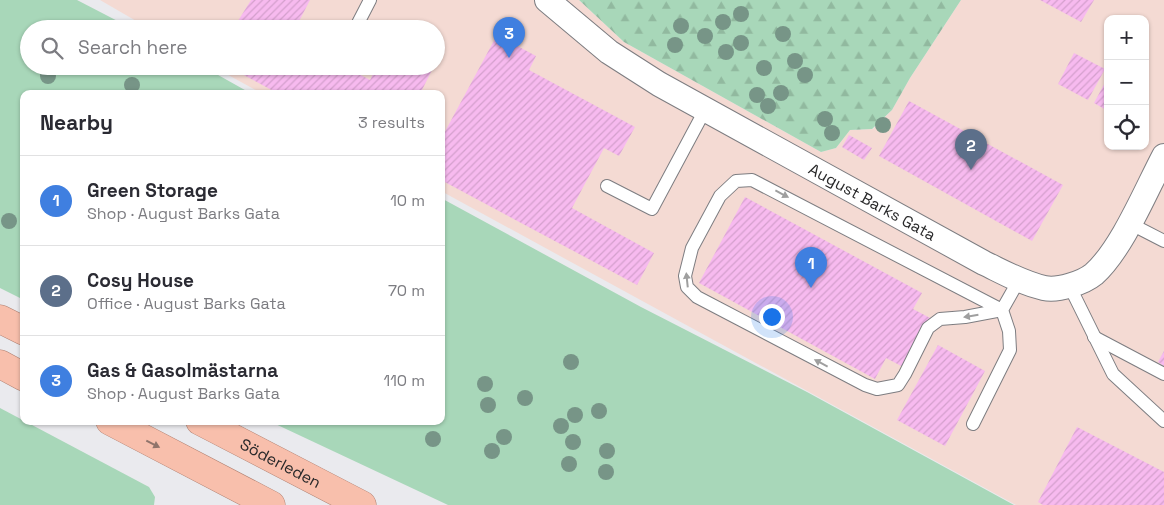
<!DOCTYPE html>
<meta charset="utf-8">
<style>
:root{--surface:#fff;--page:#f7f7f7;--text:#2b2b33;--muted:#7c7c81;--line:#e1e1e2;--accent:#5846be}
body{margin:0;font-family:"Space Grotesk",sans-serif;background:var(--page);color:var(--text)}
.controls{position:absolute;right:15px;top:15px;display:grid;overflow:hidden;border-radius:10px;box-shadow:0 1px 4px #0004}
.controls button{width:45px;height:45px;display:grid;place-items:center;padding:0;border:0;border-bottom:1px solid var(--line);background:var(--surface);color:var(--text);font:25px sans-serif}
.you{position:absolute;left:771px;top:316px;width:18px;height:18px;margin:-12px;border:4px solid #fff;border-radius:50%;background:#1a73e8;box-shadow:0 0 0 8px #1a73e833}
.badge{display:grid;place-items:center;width:32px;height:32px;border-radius:50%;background:var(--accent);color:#fff;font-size:16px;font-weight:700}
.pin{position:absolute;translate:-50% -41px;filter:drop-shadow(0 1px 2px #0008)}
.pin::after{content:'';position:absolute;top:26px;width:18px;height:15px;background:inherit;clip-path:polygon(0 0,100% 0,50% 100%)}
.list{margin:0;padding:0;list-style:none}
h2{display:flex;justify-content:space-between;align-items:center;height:65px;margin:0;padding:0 20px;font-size:21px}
h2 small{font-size:16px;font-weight:400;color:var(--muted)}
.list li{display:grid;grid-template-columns:32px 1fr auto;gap:15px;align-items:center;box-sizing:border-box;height:90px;padding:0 20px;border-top:1px solid var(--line)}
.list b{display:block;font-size:19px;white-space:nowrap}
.list p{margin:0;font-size:16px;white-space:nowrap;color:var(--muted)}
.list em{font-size:16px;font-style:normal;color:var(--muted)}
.icon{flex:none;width:28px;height:28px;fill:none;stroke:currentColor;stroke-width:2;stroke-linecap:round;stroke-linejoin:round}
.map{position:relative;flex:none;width:1164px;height:505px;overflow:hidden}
.search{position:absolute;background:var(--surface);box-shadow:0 1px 4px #0004;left:20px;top:20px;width:425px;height:55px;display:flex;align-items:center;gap:12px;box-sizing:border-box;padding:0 18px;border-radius:28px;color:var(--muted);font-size:19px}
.panel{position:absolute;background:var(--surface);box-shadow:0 1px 4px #0004;left:20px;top:90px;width:425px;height:335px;border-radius:10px}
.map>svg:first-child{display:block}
.commercial{fill:#f4dad3;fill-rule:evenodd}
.grass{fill:#a8d7b9}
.forest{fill:url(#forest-firs)}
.building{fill:url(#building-hatch)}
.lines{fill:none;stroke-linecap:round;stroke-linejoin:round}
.service-casing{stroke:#7d7d81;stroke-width:14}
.minor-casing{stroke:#7d7d81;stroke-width:26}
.trunk-casing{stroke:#af8072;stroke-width:29}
.service{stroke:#fff;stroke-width:12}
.minor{stroke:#fff;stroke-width:24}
.trunk{stroke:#f8bfac;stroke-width:28}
.tree{fill:#779587}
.oneway{fill:#9f9f9f}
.oneway2{fill:#90746b}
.labels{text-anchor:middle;stroke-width:4;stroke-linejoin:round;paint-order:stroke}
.street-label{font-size:16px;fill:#29292a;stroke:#f7f7fb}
</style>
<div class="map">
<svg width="1164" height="505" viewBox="0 0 1164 505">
<defs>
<pattern id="forest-firs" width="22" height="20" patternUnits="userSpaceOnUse" patternTransform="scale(1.25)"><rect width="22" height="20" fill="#a8d7b9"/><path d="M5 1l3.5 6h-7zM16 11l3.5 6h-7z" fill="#91b99f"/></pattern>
<pattern id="building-hatch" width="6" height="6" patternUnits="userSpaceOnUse" patternTransform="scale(1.25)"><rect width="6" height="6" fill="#f7baef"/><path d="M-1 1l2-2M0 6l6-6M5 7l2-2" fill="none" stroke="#d4a0cd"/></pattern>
</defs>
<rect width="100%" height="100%" fill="#eaeaee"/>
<path class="commercial" d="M100 0H579L624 42 821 152 836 148 850 130 873 129 892 110 910 78 961 0H1164V505H1016L441 191V94H263L212 66H436V29H150ZM1108 19H1145V146H1108Z"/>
<g class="grass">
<polygon points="0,0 77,0 133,29 29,29 29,66 202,66 252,94 24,94 24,300 0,288"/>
<polygon points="441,198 641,307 807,392 1014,505 448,505 269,421 441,421"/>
<polygon points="0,408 149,487 155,497 154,505 0,505"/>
</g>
<polygon class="forest" points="579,0 961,0 910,78 892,110 872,129 850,130 836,148 821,152 624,42"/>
<g class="building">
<polygon points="251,0 310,0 295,29 233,29"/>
<polygon points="1040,0 1094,0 1081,22"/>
<polygon points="497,35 536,56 529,70 635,127 619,156 604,148 572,208 654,253 637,285 441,180 441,139"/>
<polygon points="1074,53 1105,69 1088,100 1058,84"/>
<polygon points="227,66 344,66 370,80 377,66 434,66 420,94 279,94"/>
<polygon points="1108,77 1108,111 1094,103"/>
<polygon points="909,101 1063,185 1032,241 879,156"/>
<polygon points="849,135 872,148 864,160 842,147"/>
<polygon points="745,197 922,293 913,309 932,319 905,368 886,358 875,379 699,283"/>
<polygon points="938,345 985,371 945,446 897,420"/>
<polygon points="1164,351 1164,366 1158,362"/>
<polygon points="1077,427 1164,472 1164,505 1043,505 1038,502"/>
</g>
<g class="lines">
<g class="service-casing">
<g id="service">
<polyline points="355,29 370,0"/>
<polyline points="607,186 652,209 705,110"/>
<polyline points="1129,223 1164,241"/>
<polyline points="1069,285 1113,374 1164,421"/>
<polyline points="1094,337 1164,374"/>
<polyline points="973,424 1010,350 1009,331 1002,310 752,180 736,181 720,196 692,248 685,276 687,287 697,297 865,385 877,389 898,385 905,374 928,328 940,319 965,317 1002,310 1019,280"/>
</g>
</g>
<g class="minor-casing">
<g id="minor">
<path id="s1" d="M547 0 609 52 659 84 984 263C1003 272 1022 283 1044 288 1058 291 1083 283 1094 274 1122 249 1146 190 1164 156"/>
</g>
</g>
<g class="trunk-casing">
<g id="trunk">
<polyline points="0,319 24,331"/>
<polyline points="0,364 24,377"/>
<polyline points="110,421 271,505"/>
<path id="s2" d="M200 421 362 505"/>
</g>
</g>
<use href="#service" class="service"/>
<use href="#minor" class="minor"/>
<use href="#trunk" class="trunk"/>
</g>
<g class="tree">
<circle cx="741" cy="14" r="8"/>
<circle cx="723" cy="22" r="8"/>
<circle cx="681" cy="26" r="8"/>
<circle cx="783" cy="34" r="8"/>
<circle cx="705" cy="36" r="8"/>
<circle cx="741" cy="43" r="8"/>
<circle cx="675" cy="45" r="8"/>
<circle cx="726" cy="52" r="8"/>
<circle cx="795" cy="61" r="8"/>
<circle cx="764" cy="68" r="8"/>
<circle cx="805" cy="75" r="8"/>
<circle cx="48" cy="76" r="8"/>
<circle cx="132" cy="85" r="8"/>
<circle cx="781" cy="93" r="8"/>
<circle cx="757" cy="95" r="8"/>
<circle cx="768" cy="106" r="8"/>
<circle cx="825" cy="119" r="8"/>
<circle cx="883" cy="125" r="8"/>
<circle cx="832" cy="133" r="8"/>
<circle cx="9" cy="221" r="8"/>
<circle cx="571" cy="362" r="8"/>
<circle cx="485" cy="384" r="8"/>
<circle cx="525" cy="398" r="8"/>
<circle cx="488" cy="405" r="8"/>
<circle cx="599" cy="411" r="8"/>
<circle cx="575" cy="415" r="8"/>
<circle cx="561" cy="426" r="8"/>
<circle cx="504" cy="437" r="8"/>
<circle cx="433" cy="439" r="8"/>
<circle cx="573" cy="442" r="8"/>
<circle cx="492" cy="451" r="8"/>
<circle cx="607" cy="451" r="8"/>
<circle cx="569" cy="464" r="8"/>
<circle cx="606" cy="472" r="8"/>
</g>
<defs><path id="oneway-solid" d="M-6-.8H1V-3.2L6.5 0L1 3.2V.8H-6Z" transform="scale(1.25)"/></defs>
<g class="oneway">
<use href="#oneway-solid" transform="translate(782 194) rotate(28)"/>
<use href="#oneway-solid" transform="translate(687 280) rotate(-96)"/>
<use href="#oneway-solid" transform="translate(971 316) rotate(171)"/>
<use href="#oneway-solid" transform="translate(821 363) rotate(-152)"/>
</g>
<use class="oneway2" href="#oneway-solid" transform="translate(153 444) rotate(27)"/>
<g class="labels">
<g class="street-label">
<text dy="6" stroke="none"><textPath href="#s1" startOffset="384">August Barks Gata</textPath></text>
<text dy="6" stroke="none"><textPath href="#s2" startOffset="91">Söderleden</textPath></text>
</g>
</g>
</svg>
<div class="controls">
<button>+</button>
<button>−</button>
<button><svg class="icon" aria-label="locate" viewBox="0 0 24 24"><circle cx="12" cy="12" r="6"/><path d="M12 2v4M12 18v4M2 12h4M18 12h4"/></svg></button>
</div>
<div class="you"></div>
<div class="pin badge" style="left:811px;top:288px;background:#3f7fe0">1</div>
<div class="pin badge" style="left:971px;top:170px;background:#5c6f8a">2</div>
<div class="pin badge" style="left:509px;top:58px;background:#3f7fe0">3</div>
<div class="search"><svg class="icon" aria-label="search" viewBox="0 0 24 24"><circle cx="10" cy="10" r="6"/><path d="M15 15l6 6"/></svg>Search here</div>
<section class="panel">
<h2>Nearby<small>3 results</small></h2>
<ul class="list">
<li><span class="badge" style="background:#3f7fe0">1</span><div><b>Green Storage</b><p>Shop · August Barks Gata</p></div><em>10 m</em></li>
<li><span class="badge" style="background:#5c6f8a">2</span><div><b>Cosy House</b><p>Office · August Barks Gata</p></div><em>70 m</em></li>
<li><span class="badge" style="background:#3f7fe0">3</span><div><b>Gas &amp; Gasolmästarna</b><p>Shop · August Barks Gata</p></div><em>110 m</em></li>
</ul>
</section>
</div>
